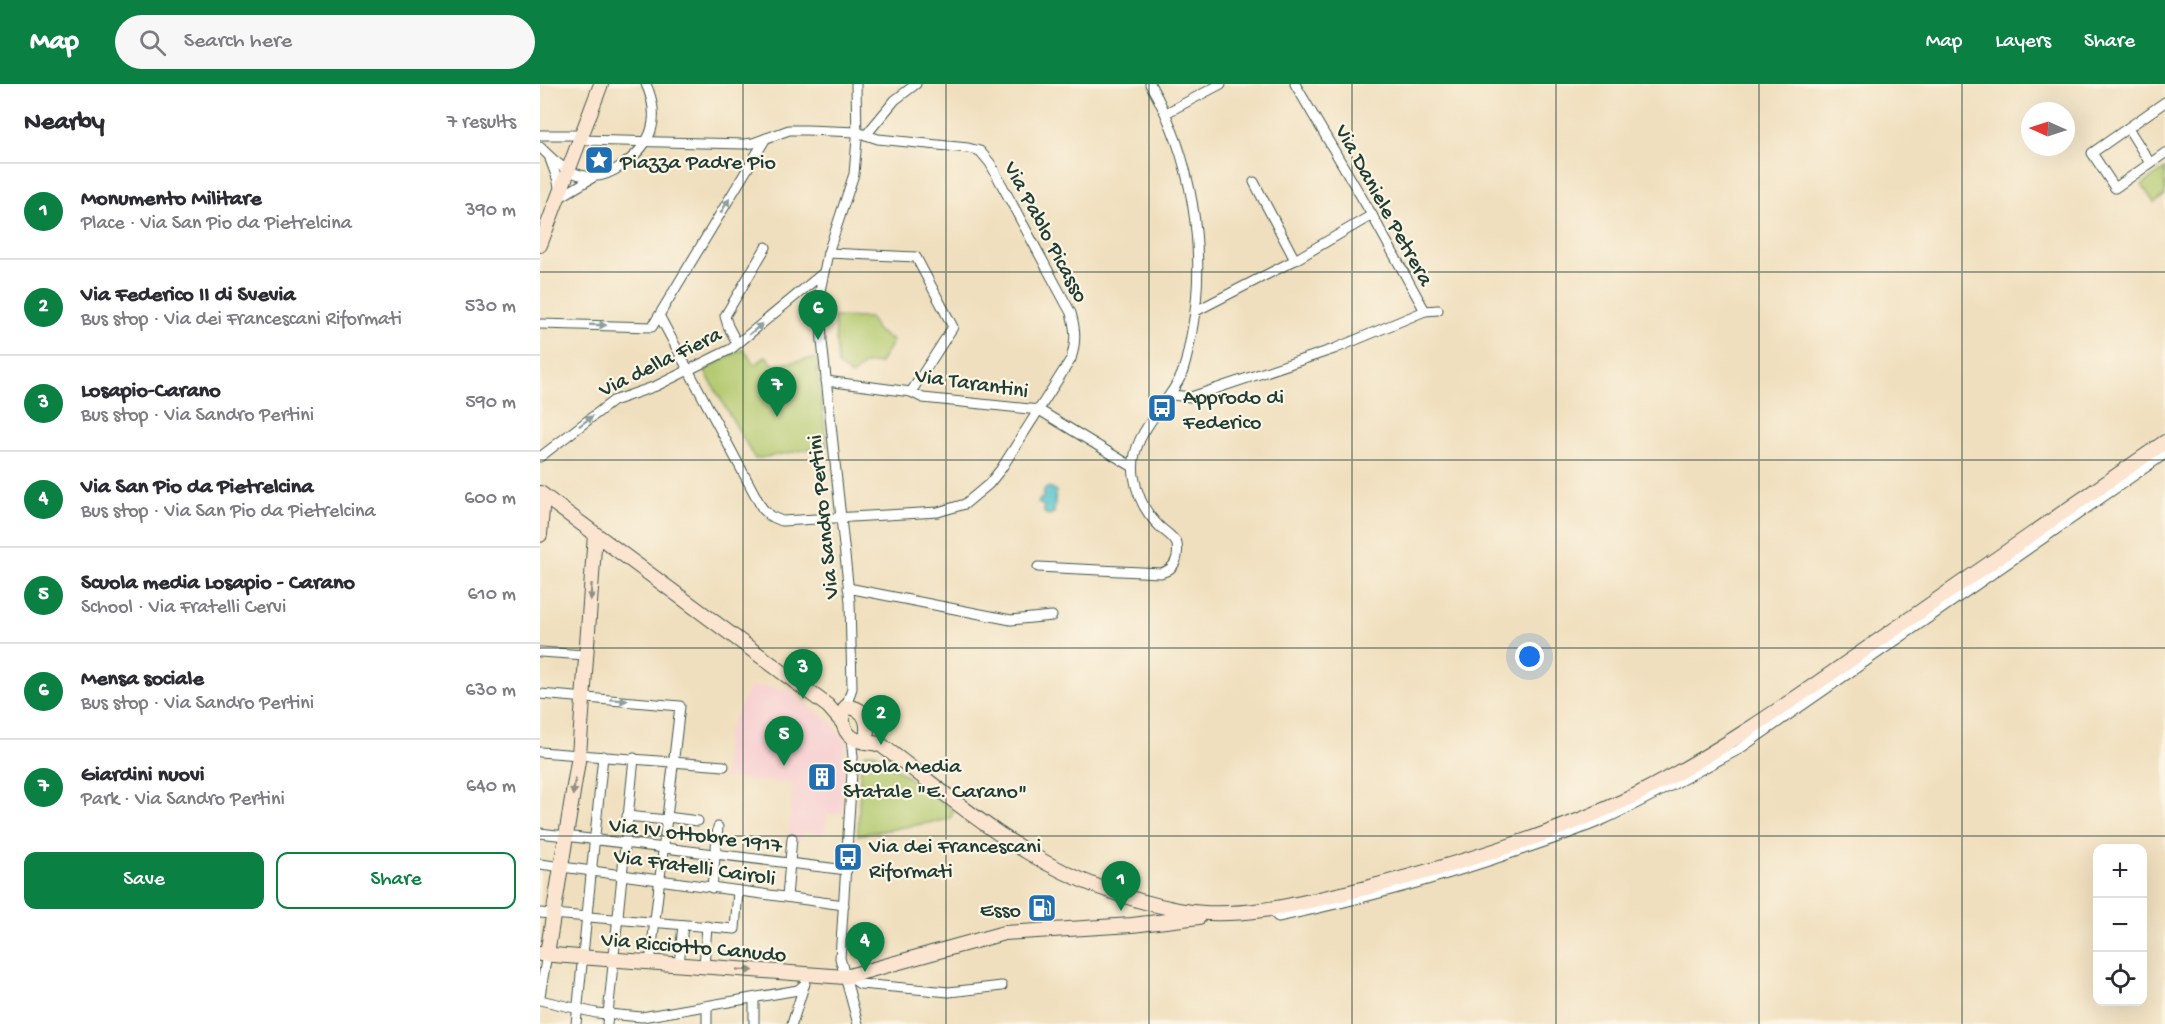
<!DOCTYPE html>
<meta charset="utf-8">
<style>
:root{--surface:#fff;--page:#f7f7f7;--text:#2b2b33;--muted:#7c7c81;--line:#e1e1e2;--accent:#0b8043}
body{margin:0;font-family:"Gochi Hand",sans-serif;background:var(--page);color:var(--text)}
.controls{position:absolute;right:18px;bottom:18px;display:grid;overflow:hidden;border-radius:12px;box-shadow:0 6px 24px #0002}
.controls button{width:54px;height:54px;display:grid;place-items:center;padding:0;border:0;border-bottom:2px solid var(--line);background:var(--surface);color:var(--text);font:30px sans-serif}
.compass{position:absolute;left:1481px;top:18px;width:54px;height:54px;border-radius:50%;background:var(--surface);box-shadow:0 6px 24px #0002;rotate:273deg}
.you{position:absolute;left:990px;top:573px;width:21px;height:21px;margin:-15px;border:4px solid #fff;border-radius:50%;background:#1a73e8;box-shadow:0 0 0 9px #1a73e833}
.badge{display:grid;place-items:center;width:39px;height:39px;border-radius:50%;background:var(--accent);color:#fff;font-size:20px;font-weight:700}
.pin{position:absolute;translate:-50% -50px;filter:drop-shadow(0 2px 3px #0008)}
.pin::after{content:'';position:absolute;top:32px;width:21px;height:18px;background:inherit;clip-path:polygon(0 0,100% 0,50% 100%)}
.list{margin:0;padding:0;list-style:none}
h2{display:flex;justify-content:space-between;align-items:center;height:78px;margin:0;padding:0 24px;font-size:26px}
h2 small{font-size:20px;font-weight:400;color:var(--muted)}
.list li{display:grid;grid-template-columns:39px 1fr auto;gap:18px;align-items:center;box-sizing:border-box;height:96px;padding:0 24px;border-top:2px solid var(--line)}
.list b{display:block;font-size:22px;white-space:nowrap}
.list p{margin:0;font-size:20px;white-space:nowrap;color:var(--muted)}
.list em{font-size:20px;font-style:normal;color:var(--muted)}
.actions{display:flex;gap:12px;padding:18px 24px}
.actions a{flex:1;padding:14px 0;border:2px solid var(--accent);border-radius:12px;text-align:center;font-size:21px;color:var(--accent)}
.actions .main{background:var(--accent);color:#fff}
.icon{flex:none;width:33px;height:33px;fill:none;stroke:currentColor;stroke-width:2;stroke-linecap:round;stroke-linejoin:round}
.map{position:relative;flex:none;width:1625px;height:940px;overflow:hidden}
header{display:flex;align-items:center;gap:36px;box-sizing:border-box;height:84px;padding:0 30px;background:var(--accent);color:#fff}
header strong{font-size:28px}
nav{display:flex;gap:33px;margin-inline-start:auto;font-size:21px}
.search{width:420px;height:54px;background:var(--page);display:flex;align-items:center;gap:15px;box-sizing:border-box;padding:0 21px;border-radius:33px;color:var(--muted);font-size:22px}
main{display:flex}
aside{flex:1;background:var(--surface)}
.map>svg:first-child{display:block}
.built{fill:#f7cfd1}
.green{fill:#b2c96e;stroke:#688351;stroke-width:1.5}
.water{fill:#55c2cc;stroke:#3a8080;stroke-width:1.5}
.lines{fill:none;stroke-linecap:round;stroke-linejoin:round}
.street-casing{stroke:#3e5549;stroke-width:11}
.secondary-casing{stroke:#3e5549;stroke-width:16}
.street{stroke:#fff;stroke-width:9}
.secondary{stroke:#fce5d0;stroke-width:14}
.oneway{fill:#8f9e9a}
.oneway2{fill:#8e9182}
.grid{fill:none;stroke:#1f3d34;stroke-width:1.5;stroke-opacity:0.55}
.labels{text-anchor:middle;stroke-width:4.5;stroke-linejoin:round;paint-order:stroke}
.poi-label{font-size:22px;fill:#1f3d34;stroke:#fcf5e5;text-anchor:start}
.street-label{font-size:22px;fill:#1f3d34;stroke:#fcf5e5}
</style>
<header>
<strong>Map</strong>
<div class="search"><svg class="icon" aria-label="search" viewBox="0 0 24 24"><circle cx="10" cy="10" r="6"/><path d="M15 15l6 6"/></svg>Search here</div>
<nav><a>Map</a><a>Layers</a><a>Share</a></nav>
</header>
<main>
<aside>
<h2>Nearby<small>7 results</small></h2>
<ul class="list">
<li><span class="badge">1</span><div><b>Monumento Militare</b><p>Place · Via San Pio da Pietrelcina</p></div><em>390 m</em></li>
<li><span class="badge">2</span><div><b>Via Federico II di Svevia</b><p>Bus stop · Via dei Francescani Riformati</p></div><em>530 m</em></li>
<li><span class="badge">3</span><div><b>Losapio-Carano</b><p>Bus stop · Via Sandro Pertini</p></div><em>590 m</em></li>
<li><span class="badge">4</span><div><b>Via San Pio da Pietrelcina</b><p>Bus stop · Via San Pio da Pietrelcina</p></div><em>600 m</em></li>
<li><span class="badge">5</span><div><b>Scuola media Losapio - Carano</b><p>School · Via Fratelli Cervi</p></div><em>610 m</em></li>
<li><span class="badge">6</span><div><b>Mensa sociale</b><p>Bus stop · Via Sandro Pertini</p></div><em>630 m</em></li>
<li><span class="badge">7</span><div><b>Giardini nuovi</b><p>Park · Via Sandro Pertini</p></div><em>640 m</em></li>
</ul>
<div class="actions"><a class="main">Save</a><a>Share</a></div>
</aside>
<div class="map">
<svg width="1625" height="940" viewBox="0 0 1625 940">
<rect width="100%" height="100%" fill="#fcf5e5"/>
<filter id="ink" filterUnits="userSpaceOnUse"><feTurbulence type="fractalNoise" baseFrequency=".0167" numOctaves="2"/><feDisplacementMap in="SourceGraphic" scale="12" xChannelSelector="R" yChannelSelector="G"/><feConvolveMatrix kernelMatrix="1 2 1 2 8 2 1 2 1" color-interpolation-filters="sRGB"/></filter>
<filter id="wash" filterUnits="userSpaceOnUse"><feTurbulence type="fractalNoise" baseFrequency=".008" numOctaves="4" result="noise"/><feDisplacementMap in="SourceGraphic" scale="24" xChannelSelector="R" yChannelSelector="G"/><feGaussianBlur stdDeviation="1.35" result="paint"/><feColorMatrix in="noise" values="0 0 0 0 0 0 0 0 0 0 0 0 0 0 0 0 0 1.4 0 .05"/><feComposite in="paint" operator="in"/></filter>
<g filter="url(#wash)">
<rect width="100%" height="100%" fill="#f0dfbe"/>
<polygon class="built" points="211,602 248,605 252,607 255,614 289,636 306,655 302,730 287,730 285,749 263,747 262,756 248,754 253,700 183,694 187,645 191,645 191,639"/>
<g class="green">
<polygon points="1625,85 1625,111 1614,119 1602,101"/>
<polygon points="294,233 330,234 337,247 353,257 340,279 325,280 312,292 298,281"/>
<polygon points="203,265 215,281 226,272 234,281 276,274 287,362 215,375 164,286"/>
<polygon points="326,669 335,669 414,727 410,735 318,751 321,676"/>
</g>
<polygon class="water" points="509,403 516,407 514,429 509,431 504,429 503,421 498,419 500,415 503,415 504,406"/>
</g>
<g filter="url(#ink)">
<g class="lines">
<g class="street-casing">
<g id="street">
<polyline points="755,0 832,131 885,227"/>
<polyline points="1625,18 1552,69 1575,104 1625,69"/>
<polyline points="626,29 681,0"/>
<polyline points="1588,44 1610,79"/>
<polyline points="0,51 41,51"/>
<polyline points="326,51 355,16 376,0"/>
<path d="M40 56 204 60 213 59 249 46H266L317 48 338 55 428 64 440 67 450 79 531 229C536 247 536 258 531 275L461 385 449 400 425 420 398 428 242 437 230 432 222 424 120 233"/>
<path d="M0 63C13 76 26 89 45 92 59 95 73 88 84 80 113 59 121 34 106 0"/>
<polyline points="10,75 17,94 20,107"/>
<polyline points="714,98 755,176"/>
<polyline points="17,115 52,94"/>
<polyline points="288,169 376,173 413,243 371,308"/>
<polyline points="656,227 755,176 832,131"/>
<polyline points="0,240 112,243 226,54"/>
<polyline points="197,259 188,242 185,232 226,163"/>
<polyline points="286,297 371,308 383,314 499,326 593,383"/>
<polyline points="631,311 651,313 794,265 885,227 898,226"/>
<polyline points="0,373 73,317 116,302 191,265 282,190"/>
<path d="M498 483 621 489C636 485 639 473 637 460 633 452 627 449 621 444 606 430 597 412 594 392 588 352 625 325 641 292 647 278 649 262 652 247 667 165 652 72 610 0"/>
<polyline points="308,504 471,536 512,532"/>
<polyline points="0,568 46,571"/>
<polyline points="0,610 140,622 110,879"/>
<polyline points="306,623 312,604 310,518 282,257 280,207 288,169 314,90 317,55 316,0"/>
<polyline points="311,653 313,673 300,874 318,940"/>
<polyline points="0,668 184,682"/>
<polyline points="87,732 127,736"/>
<polyline points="127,733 158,737"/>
<polyline points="0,749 307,786"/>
<polyline points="0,780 304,821"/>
<polyline points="172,804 178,743"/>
<polyline points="247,813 252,754"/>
<path d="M729 825 738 833C819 816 897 795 975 768 1005 758 1036 748 1065 735 1110 714 1154 689 1198 666L1625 370"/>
<polyline points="0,829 195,845 198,807"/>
<polyline points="139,881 143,841"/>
<polyline points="164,883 167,842"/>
<polyline points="308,892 320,900 409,908 462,902"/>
<polyline points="0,912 7,870"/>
<polyline points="0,916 56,929 102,933 258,906 265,900"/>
<polyline points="167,922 167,940"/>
<polyline points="36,940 63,672"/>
<polyline points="67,940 94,674"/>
<polyline points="214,940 214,914"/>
<polyline points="252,940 264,902"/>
</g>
</g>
<g class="secondary-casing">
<g id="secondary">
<polyline points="0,161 61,0"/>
<polyline points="0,409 288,622 302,638"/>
<polyline points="0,451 3,411"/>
<path d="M325 658C330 642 327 623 306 623 299 635 304 651 317 656 325 659 334 658 341 661 390 697 437 738 489 769 534 796 587 816 639 826 701 837 766 818 826 804 916 781 1012 752 1096 711 1183 667 1263 609 1342 554 1437 488 1531 423 1625 358"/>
<polyline points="0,870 305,893 464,849 592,841 659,833"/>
<polyline points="7,870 39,671 55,450"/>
</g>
</g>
<use href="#street" class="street"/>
<use href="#secondary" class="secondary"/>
</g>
<defs><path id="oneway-solid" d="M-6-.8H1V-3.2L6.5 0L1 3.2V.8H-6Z" transform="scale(1.5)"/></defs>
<g class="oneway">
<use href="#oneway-solid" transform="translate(185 122) rotate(-59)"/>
<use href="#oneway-solid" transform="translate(58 241) rotate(2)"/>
<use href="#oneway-solid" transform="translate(216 245) rotate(-39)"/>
<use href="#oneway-solid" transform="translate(46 337) rotate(-37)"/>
<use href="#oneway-solid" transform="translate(79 616) rotate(5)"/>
</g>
<g class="oneway2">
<use href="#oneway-solid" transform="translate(51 508) rotate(94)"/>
<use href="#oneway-solid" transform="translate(34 703) rotate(99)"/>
<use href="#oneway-solid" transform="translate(205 886) rotate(4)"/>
</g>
</g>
<path class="grid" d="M203 0V940M406 0V940M609 0V940M812 0V940M1016 0V940M1219 0V940M1422 0V940M0 188H1625M0 376H1625M0 564H1625M0 752H1625"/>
<defs>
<g id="sight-square" transform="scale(1.5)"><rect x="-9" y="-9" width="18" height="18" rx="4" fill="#1f6fb2" stroke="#fcf5e5"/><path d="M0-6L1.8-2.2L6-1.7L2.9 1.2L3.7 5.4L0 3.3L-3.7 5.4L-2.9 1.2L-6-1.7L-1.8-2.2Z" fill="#fff"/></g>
<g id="bus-square" transform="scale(1.5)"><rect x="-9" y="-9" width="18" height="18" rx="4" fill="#1f6fb2" stroke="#fcf5e5"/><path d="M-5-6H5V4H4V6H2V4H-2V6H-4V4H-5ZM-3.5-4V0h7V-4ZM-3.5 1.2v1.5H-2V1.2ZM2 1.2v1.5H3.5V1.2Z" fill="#fff"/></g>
<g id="building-square" transform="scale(1.5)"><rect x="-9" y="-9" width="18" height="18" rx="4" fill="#1f6fb2" stroke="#fcf5e5"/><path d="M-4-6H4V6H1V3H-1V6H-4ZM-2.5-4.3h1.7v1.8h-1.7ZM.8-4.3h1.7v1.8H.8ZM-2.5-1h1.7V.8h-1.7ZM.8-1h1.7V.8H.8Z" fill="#fff"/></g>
<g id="fuel-square" transform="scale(1.5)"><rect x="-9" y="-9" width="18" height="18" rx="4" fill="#1f6fb2" stroke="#fcf5e5"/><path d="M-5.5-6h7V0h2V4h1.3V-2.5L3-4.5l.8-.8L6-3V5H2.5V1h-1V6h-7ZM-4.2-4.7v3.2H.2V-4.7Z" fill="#fff"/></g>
</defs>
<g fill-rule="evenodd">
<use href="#sight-square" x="59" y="76"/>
<use href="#bus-square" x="622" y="324"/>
<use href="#building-square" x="282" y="693"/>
<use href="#bus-square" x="308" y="773"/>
<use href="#fuel-square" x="502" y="824"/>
</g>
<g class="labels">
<g class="poi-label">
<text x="80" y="84">Piazza Padre Pio</text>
<text x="643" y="319">Approdo di<tspan x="643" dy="25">Federico</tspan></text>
<text x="303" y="688">Scuola Media<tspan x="303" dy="25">Statale "E. Carano"</tspan></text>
<text x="329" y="768">Via dei Francescani<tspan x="329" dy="25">Riformati</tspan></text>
<text x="481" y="832" text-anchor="end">Esso</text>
</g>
<g class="street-label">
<text transform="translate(846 120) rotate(61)" y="8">Via Daniele Petrera</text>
<text transform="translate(508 147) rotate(62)" y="8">Via Pablo Picasso</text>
<text transform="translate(119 276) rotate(-26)" y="8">Via della Fiera</text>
<text transform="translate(432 297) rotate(8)" y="8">Via Tarantini</text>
<text transform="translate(281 433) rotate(-96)" y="8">Via Sandro Pertini</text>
<text transform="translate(156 749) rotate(7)" y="8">Via IV ottobre 1917</text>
<text transform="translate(155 781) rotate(8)" y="8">Via Fratelli Cairoli</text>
<text transform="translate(154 861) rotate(5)" y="8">Via Ricciotto Canudo</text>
</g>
</g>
</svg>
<div class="controls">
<button>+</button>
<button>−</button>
<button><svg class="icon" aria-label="locate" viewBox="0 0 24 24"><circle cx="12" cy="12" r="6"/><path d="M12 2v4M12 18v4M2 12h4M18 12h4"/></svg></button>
</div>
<svg class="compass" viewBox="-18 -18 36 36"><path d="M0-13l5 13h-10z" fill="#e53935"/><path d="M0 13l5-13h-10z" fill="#7c7c81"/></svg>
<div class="you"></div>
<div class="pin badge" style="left:581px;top:827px">1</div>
<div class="pin badge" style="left:341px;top:661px">2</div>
<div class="pin badge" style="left:263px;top:615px">3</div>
<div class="pin badge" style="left:325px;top:888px">4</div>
<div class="pin badge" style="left:244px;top:682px">5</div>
<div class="pin badge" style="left:278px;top:256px">6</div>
<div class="pin badge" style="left:237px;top:333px">7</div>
</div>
</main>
